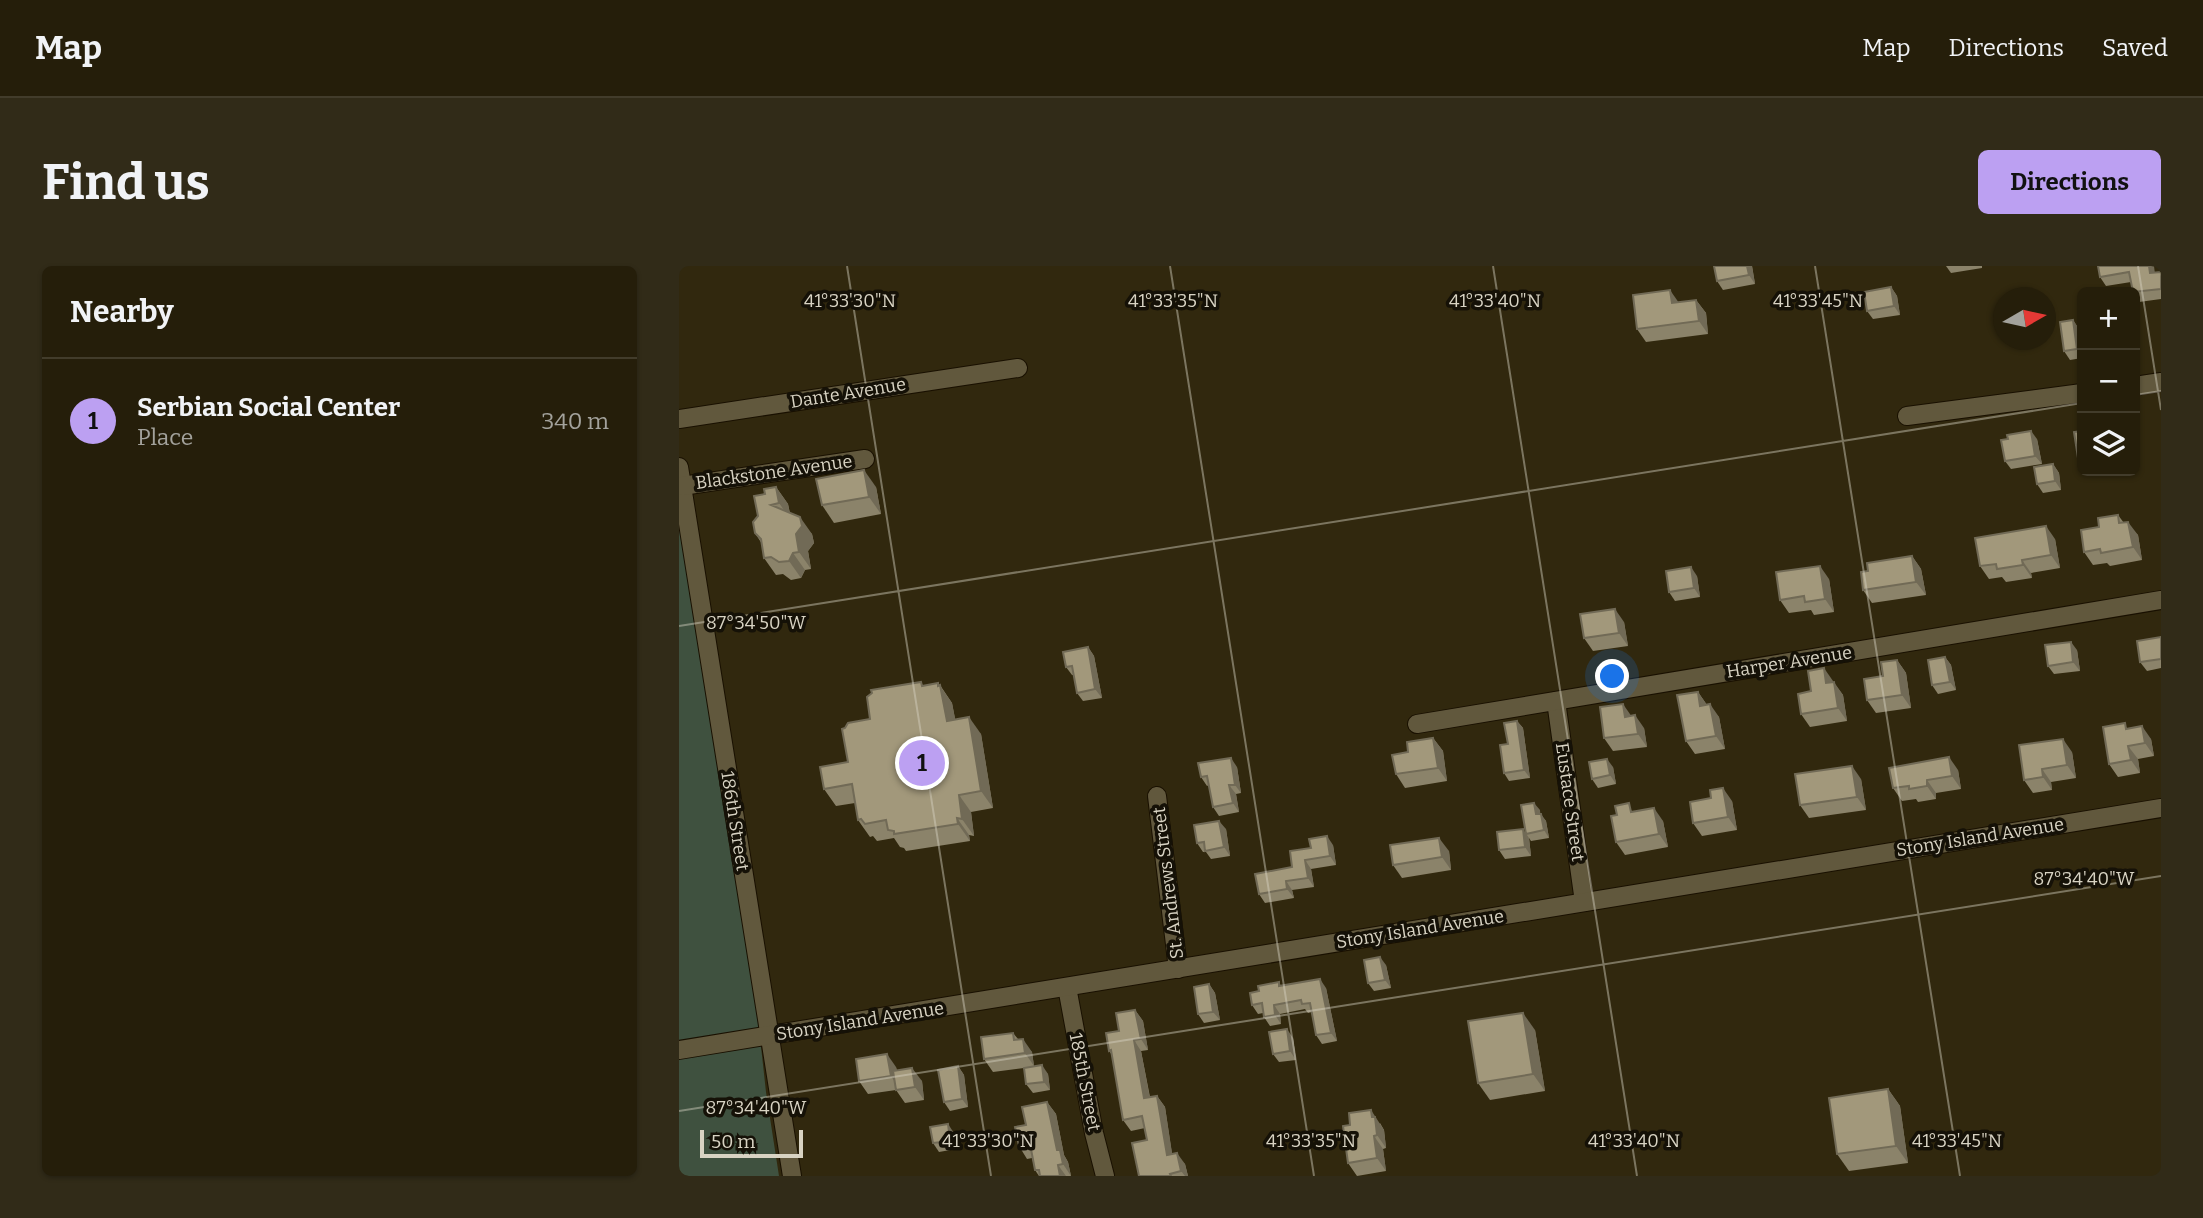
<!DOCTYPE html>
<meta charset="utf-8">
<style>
:root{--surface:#251e0a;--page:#312b18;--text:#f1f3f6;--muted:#a3a29c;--line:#423c2b;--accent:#bca0f2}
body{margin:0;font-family:Bitter,serif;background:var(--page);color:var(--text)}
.controls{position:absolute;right:21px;top:21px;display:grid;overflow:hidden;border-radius:10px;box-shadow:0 2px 5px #0004}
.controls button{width:63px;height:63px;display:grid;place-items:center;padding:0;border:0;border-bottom:2px solid var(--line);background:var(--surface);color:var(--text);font:35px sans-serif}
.compass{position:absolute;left:1314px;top:21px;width:63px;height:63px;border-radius:50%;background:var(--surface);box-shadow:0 2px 5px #0004;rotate:81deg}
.scale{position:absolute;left:21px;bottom:18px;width:103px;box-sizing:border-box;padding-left:7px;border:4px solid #d8d3c3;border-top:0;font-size:19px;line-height:24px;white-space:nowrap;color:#d8d3c3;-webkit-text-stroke:5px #151107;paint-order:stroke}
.you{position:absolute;left:934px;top:411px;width:24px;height:24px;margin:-18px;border:5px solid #fff;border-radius:50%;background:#1a73e8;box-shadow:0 0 0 10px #1a73e833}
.badge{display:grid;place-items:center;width:46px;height:46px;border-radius:50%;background:var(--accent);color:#111;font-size:23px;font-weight:700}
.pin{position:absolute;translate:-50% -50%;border:4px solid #fff;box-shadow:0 2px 7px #0006}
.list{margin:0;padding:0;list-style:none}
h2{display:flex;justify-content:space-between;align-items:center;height:91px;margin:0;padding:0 28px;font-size:30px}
h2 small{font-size:23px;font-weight:400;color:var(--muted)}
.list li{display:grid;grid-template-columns:46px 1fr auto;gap:21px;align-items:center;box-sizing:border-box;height:126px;padding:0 28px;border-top:2px solid var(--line)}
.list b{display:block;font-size:26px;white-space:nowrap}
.list p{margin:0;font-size:23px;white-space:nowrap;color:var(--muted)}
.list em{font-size:23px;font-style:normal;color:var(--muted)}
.icon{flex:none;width:38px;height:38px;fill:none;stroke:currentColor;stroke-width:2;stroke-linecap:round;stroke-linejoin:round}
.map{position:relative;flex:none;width:1482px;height:910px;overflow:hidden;border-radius:10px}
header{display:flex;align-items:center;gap:42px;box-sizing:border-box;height:98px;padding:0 35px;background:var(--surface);border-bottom:2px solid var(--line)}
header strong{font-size:33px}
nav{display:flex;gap:38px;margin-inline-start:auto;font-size:24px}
.intro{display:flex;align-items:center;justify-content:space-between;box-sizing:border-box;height:168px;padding:0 42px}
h1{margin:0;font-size:49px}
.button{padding:18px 32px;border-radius:10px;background:var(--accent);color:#111;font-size:24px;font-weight:700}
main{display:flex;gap:42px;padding:0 42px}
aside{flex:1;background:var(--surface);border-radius:10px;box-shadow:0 2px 5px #0004}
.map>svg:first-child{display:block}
.green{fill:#3f513f}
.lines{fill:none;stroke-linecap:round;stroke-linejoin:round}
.minor-casing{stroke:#191000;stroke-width:20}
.minor{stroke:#61583d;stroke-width:18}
.wall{fill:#8b836a}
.shaded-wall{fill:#716a56}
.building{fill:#a2987b;stroke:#716a56;stroke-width:2}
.ticks{fill:none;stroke:#d8d3c3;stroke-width:2;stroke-opacity:0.45}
.labels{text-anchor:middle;stroke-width:7;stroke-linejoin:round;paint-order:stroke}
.street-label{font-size:18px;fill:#d8d3c3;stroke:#151107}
.ticks-label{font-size:18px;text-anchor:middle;fill:#d8d3c3;stroke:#151107;stroke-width:7;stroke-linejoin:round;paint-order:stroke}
</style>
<header>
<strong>Map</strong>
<nav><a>Map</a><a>Directions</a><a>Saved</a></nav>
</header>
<div class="intro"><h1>Find us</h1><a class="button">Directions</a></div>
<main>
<aside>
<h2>Nearby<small></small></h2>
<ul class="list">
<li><span class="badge">1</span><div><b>Serbian Social Center</b><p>Place</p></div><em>340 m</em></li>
</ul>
</aside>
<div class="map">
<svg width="1482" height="910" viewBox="0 0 1482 910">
<rect width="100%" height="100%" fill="#31280e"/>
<polygon class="green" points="0,247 78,744 87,826 100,910 0,910"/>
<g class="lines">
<g class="minor-casing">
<g id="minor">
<polyline points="1456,120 1482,116"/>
<polyline points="1228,150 1403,127"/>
<polyline points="0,153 339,102"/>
<polyline points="0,201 113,910"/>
<polyline points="3,220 186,193"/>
<polyline points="877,435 905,636"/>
<polyline points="738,458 1482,334"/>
<polyline points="478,530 499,703"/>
<polyline points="388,721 415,867 426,910"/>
<polyline points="0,784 1482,542"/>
</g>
</g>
<use href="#minor" class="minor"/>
</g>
<g class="wall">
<polygon points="1073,0 1076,18 1044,24 1038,15"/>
<polygon points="1267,0 1303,0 1303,2 1272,7"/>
<polygon points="1419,0 1476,6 1482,6 1482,33 1460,36 1456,30 1456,26 1452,16 1427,20 1421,11"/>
<polygon points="1212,21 1218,30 1221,49 1194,53 1188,45"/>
<polygon points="1017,34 1027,47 1029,68 967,76 958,63 1000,37"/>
<polygon points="1394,54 1400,63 1403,92 1391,94 1385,85"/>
<polygon points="1358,173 1363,198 1332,203 1326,195"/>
<polygon points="1374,198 1380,207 1382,224 1364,227 1358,218"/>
<polygon points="97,221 109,238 111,247 133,268 135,277 129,285 132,303 126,304 122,312 112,314 104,308 97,309 85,292 83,278 76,267 79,250 86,228"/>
<polygon points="197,221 202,248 155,257 143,239"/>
<polygon points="1439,249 1445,257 1459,269 1463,294 1431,300 1428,297 1414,299 1405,286 1420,261"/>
<polygon points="1376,273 1381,302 1352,307 1353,312 1327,316 1323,311 1310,313 1301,300"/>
<polygon points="1233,290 1242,303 1247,329 1193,337 1184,324 1189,305"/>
<polygon points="1018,310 1021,331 996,335 990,326"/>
<polygon points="1150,313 1155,346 1135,349 1132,344 1110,347 1101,334"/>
<polygon points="945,356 949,380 914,385 905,372"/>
<polygon points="1482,371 1482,402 1468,405 1461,396"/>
<polygon points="409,381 415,390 423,432 404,435 398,427 395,409 393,409 387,401"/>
<polygon points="1398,384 1401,405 1375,408 1369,400"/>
<polygon points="1266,391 1272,399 1277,424 1259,428 1253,419"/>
<polygon points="1218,394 1227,407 1232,442 1197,447 1188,434"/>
<polygon points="1154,416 1164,429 1168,455 1131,461 1122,448 1132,425"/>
<polygon points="245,419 261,419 273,437 276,453 302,468 314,542 292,546 295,570 290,569 291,575 227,585 225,582 221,581 215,572 198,575 194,570 191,571 179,554 176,537 157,540 145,523 169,496 166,462 191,453"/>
<polygon points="1019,426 1028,439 1040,451 1046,483 1016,488 1007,475"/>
<polygon points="838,455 844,462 851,512 830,515 825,507 829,478"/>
<polygon points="965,462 968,481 934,485 925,472"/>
<polygon points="1449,462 1472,473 1475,490 1459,493 1461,507 1439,511 1430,498"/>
<polygon points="754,472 764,485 768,515 726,522 717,508 729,486"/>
<polygon points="1393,486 1397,512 1372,516 1373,524 1354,527 1345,514"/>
<polygon points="558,501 562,527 557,528 560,546 540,550 534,541 530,519 528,520 522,511"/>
<polygon points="934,501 937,518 919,522 913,513"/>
<polygon points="1279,504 1282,523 1257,527 1257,533 1239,536 1237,533 1223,535 1214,522"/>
<polygon points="1182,513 1187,544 1130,552 1121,539"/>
<polygon points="1053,535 1058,564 1023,570 1014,557"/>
<polygon points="861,544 861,548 867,555 870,572 852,575 850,572 852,590 826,593 820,584 847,567"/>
<polygon points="956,545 984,555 989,581 946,589 937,576"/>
<polygon points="547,563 551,590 532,593 527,586 524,586 518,577"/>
<polygon points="654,579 657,599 632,603 635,621 613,624 615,632 586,637 580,628 613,601"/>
<polygon points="770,585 772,604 723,612 714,599"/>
<polygon points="707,699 712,722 695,725 689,717"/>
<polygon points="600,716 602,720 647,722 658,775 643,778 637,769 633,746 629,747 626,743 601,748 602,758 591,760 585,751 584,747 579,748 573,739 580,725"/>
<polygon points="530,718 536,727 541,754 525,757 519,748"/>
<polygon points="456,744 464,755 469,784 462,785 471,831 478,830 486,841 493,888 506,898 509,910 460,910 468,874 466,862 452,865 444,854 433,789 430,785 440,765"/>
<polygon points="856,764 866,825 811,834 799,817"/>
<polygon points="334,767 339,773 353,786 355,800 369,808 371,824 354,827 347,818 345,802 314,806 305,793"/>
<polygon points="614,772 617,794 600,796 594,788"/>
<polygon points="279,800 285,809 289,841 271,845 265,836"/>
<polygon points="217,801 218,805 243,815 245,834 226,837 217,824 189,828 180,815"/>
<polygon points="1209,823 1221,840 1229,897 1170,905 1158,888"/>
<polygon points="368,836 377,848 385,889 389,896 392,910 360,910 356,904 353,892 348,893 340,880 347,859"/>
<polygon points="701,857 705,864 707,882 704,883 707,905 678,910 669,897"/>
<polygon points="275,867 277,883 260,886 254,877"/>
</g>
<g class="shaded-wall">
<polygon points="1068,0 1073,0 1076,18 1070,9"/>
<polygon points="1470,0 1475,0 1477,16 1471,7"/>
<polygon points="1212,21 1218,30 1221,49 1215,40"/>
<polygon points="991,24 1000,37 993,37"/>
<polygon points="1017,34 1027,47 1029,68 1020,55"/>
<polygon points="1394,54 1400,63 1403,91 1398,83"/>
<polygon points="1352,165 1358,173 1363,198 1356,190"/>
<polygon points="1374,198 1380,207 1382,224 1376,215"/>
<polygon points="185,204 197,221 202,248 190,231"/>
<polygon points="97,221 109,238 112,254 100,237"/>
<polygon points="121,251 133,268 135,277 129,285 132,303 120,286 117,268"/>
<polygon points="1449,256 1459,269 1463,294 1454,281"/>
<polygon points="1367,260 1376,273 1381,302 1372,289"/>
<polygon points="114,287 126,304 122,312 110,295"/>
<polygon points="1233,290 1242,303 1247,329 1237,316"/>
<polygon points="1343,294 1352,307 1353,312 1344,299"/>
<polygon points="1141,300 1150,313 1155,346 1146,333"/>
<polygon points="1012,301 1018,310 1021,331 1015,322"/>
<polygon points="936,343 945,356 949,380 940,367"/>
<polygon points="1392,376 1398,384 1401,405 1394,396"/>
<polygon points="409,381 415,390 423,432 416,423"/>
<polygon points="1266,391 1272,399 1277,424 1271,416"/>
<polygon points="1218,394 1227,407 1232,442 1223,429"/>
<polygon points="1145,402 1154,415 1156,430 1147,417"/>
<polygon points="1155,416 1164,429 1168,455 1159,442"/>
<polygon points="259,417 273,437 280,472 268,455"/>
<polygon points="1019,426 1028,439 1021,440"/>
<polygon points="944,438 953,451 946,451"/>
<polygon points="1031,438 1040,451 1046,483 1037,470"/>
<polygon points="956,449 965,462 968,481 959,468"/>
<polygon points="290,451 302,468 314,542 302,525"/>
<polygon points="838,455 844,462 851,512 845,504"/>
<polygon points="1463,460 1472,473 1475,490 1466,477"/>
<polygon points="754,472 764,485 768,515 759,502"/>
<polygon points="1384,473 1393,486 1397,512 1388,499"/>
<polygon points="1449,480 1459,493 1461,507 1452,494"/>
<polygon points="1270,491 1279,504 1282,523 1273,510"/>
<polygon points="552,492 558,501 562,527 556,519"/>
<polygon points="928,493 934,501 937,518 931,509"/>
<polygon points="1173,500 1182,513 1187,544 1178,531"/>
<polygon points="1363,503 1372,516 1373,524 1364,511"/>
<polygon points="1248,514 1257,527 1257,533 1248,520"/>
<polygon points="550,519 557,528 560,546 554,537"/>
<polygon points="1044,522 1053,535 1058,564 1049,551"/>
<polygon points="280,529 292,546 295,570 283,553"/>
<polygon points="855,537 861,544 862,556 857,548"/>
<polygon points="975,542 984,555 989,581 980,568"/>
<polygon points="862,548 867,555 870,572 865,564"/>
<polygon points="278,552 290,569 291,575 279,558"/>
<polygon points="540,555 547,563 551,590 545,581"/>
<polygon points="844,563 850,572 852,590 846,581"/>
<polygon points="648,570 654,579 657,599 651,590"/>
<polygon points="760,572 770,585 772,604 763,591"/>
<polygon points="626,594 632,603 635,621 629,612"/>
<polygon points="607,615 613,624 615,632 608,623"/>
<polygon points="701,691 707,699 712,722 706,714"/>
<polygon points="641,713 647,722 658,775 652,767"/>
<polygon points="530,718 536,727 541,754 534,746"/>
<polygon points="595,739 601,748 602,758 596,749"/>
<polygon points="456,744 464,755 469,784 462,773"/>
<polygon points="844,747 856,764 866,825 854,808"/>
<polygon points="608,763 614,772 617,794 611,785"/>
<polygon points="344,773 353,786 355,800 346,787"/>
<polygon points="455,774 462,785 473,843 465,832"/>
<polygon points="208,788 217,801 221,823 212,810"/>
<polygon points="363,799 369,808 371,824 365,816"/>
<polygon points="279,800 285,809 289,841 283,833"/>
<polygon points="233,802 243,815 245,834 236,821"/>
<polygon points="1209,823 1221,840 1229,897 1217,880"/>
<polygon points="478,830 486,841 495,900 488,889"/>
<polygon points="368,836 377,848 385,889 389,896 392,910 384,898 378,884"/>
<polygon points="692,844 705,864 707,882 698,869 693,851"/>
<polygon points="269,858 275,867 277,883 271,875"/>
<polygon points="695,870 704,883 707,905 698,892"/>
<polygon points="498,887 506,898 509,910 506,910 502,905"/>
<polygon points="379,899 387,910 381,910"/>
</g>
<g class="building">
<polygon points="1035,0 1068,0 1070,9 1038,15"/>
<polygon points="1419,0 1470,0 1471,7 1482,6 1482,23 1454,26 1450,6 1421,11"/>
<polygon points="1212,21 1215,40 1188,45 1185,26"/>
<polygon points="991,24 993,37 1017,34 1020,55 958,63 954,29"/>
<polygon points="1394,54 1398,83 1385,85 1381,56"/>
<polygon points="1352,165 1356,190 1326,195 1322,174 1329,173 1328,169"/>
<polygon points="1403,165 1403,191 1399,192 1395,166"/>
<polygon points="1374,198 1376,215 1358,218 1355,201"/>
<polygon points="185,204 190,231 143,239 137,213"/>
<polygon points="97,221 100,237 92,239 121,251 123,260 117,268 120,286 114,287 110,295 100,296 92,291 85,292 82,273 76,267 74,256 79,250 75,230 86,228 85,223"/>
<polygon points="1439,249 1440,257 1449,256 1454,281 1422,287 1421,283 1405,286 1402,264 1420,261 1419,252"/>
<polygon points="1367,260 1372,289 1343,294 1344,299 1318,303 1317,298 1301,300 1296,272"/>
<polygon points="1233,290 1237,316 1184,324 1182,306 1189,305 1188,297"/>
<polygon points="1141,300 1146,333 1126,336 1125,330 1101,334 1097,306"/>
<polygon points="1012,301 1015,322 990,326 987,305"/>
<polygon points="936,343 940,367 905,372 901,348"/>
<polygon points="1482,371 1482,393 1461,396 1458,375"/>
<polygon points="1392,376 1394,396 1369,400 1366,379"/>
<polygon points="409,381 416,423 398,427 393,400 387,401 384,386"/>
<polygon points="1266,391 1271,416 1253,419 1249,394"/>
<polygon points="1218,394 1223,429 1188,434 1185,413 1204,410 1202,396"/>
<polygon points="1145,402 1147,417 1155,416 1159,442 1122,448 1119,428 1132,425 1129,405"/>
<polygon points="242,416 243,420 259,417 259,420 261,419 268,455 290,451 302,525 280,529 283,553 278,552 279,558 215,568 215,565 209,564 207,554 186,558 182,553 179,554 173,518 145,523 141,501 169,496 163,463 166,462 169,457 191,453 188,431 193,427 192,424"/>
<polygon points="1019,426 1021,440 1031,438 1037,470 1007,475 998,429"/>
<polygon points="944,438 946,451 956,449 959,468 925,472 921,441"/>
<polygon points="838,455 845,504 825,507 821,479 829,478 825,457"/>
<polygon points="1446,457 1447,463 1463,460 1466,477 1449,480 1452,494 1430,498 1424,461"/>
<polygon points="754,472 759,502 717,508 713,489 729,486 728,476"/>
<polygon points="1384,473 1388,499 1363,503 1364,511 1345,514 1340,479"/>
<polygon points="1270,491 1273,510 1248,514 1248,520 1230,523 1230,520 1214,522 1210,502"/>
<polygon points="552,492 556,519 550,519 554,537 534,541 528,510 522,511 519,497"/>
<polygon points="928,493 931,509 913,513 910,496"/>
<polygon points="1173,500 1178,531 1121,539 1116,508"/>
<polygon points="1044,522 1049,551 1014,557 1011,536 1032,532 1031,524"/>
<polygon points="855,537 857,548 862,548 865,564 847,568 842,539"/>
<polygon points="950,537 952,546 975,542 980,568 937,576 932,550 938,549 936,540"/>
<polygon points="540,555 545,581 526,585 525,576 518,577 515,559"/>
<polygon points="844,563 846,581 820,584 818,566"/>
<polygon points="648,570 651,590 626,594 629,612 607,615 608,623 580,628 576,608 613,601 611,585 632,582 630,573"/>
<polygon points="760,572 763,591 714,599 711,579"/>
<polygon points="701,691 706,714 689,717 685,694"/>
<polygon points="641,713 652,767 637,769 631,737 623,738 622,734 595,739 596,749 585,751 583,737 573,739 571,727 580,725 579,720 600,716 600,720"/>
<polygon points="530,718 534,746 519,748 515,721"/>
<polygon points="456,744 462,773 455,774 465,832 478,830 488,889 498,887 502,905 491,908 492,910 460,910 453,877 468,874 463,850 444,854 432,784 430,785 427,767 440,765 437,747"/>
<polygon points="844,747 854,808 799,817 789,755"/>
<polygon points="608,763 611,785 594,788 590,766"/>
<polygon points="334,767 335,774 344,773 346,787 305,793 302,771"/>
<polygon points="208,788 212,810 180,815 177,793"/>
<polygon points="363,799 365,816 347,818 345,802"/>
<polygon points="279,800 283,833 265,836 259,804"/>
<polygon points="233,802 236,821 217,824 214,805"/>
<polygon points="1209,823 1217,880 1158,888 1150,832"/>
<polygon points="368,836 378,884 381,884 384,898 379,899 381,910 361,910 360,904 356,904 351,878 340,880 336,861 347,859 343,841"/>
<polygon points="692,844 693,851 696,851 698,869 695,870 698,892 669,897 664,860 671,859 670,847"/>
<polygon points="269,858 271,875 254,877 251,861"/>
</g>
<path class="ticks" d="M168 0 312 910M491 0 635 910M814 0 958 910M1136 0 1281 910M1459 0 1482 144M1456 129 1482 125M0 360 1403 137M0 845 1482 610"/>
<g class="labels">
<g class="street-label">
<text transform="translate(169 127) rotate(-9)" y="6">Dante Avenue</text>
<text transform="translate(95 206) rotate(-8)" y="6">Blackstone Avenue</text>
<text transform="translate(1110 396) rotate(-9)" y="6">Harper Avenue</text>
<text transform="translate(891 536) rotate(82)" y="6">Eustace Street</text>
<text transform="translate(56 555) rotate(81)" y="6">186th Street</text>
<text transform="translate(1301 571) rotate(-9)" y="6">Stony Island Avenue</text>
<text transform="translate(489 617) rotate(-97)" y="6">St. Andrews Street</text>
<text transform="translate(741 663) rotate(-9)" y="6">Stony Island Avenue</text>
<text transform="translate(181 755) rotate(-9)" y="6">Stony Island Avenue</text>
<text transform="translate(406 816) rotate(79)" y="6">185th Street</text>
</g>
</g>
<g class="ticks-label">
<text x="171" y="41">41°33'30"N</text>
<text x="494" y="41">41°33'35"N</text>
<text x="816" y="41">41°33'40"N</text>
<text x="1139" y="41">41°33'45"N</text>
<text x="77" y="363">87°34'50"W</text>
<text x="1405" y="619">87°34'40"W</text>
<text x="77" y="848">87°34'40"W</text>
<text x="309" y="881">41°33'30"N</text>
<text x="632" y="881">41°33'35"N</text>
<text x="955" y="881">41°33'40"N</text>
<text x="1278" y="881">41°33'45"N</text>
</g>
</svg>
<div class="controls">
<button>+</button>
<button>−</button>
<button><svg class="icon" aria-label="layers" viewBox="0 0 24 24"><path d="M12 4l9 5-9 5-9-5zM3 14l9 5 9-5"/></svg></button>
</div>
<svg class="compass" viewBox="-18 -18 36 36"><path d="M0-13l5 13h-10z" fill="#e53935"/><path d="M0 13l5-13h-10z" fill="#a3a29c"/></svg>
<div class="scale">50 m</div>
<div class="you"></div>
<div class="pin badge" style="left:243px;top:497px">1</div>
</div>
</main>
